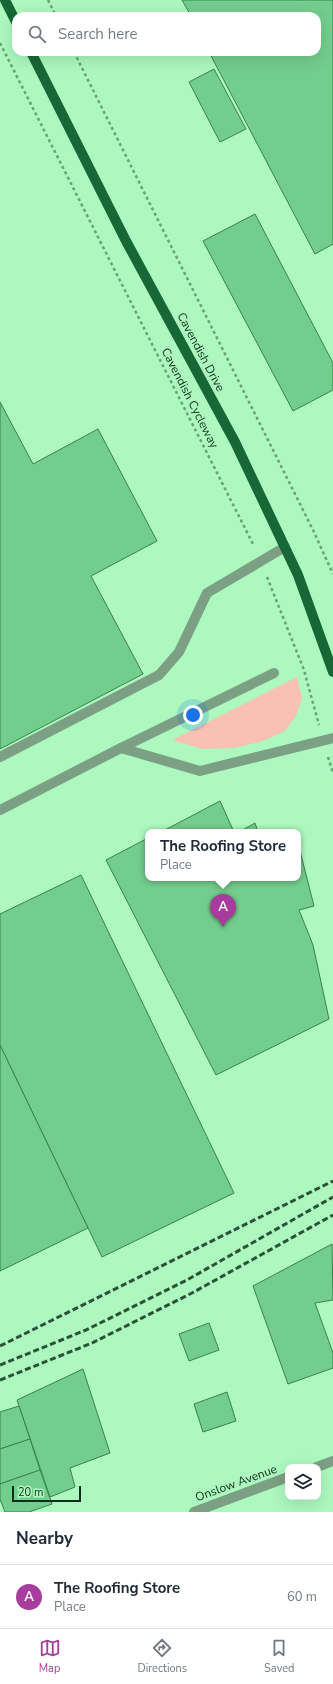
<!DOCTYPE html>
<style>
:root{--surface:#fff;--page:#f6f6f7;--text:#1f2937;--muted:#747a83;--line:#e0e1e3;--accent:#a73c9d}
body{margin:0;font-family:"Nunito Sans",sans-serif;background:var(--page);color:var(--text)}
.controls{position:absolute;right:12px;bottom:12px;display:grid;overflow:hidden;border-radius:8px;box-shadow:0 4px 16px #0002}
.controls button{width:36px;height:36px;display:grid;place-items:center;padding:0;border:0;border-bottom:1px solid var(--line);background:var(--surface);color:var(--text);font:20px sans-serif}
.scale{position:absolute;left:12px;bottom:10px;width:69px;box-sizing:border-box;padding-left:4px;border:2px solid #102f1a;border-top:0;font-size:11px;line-height:14px;white-space:nowrap;color:#102f1a;-webkit-text-stroke:3px #acf8bf;paint-order:stroke}
.you{position:absolute;left:193px;top:715px;width:14px;height:14px;margin:-10px;border:3px solid #fff;border-radius:50%;background:#1a73e8;box-shadow:0 0 0 6px #1a73e833}
.badge{display:grid;place-items:center;width:26px;height:26px;border-radius:50%;background:var(--accent);color:#fff;font-size:13px;font-weight:700}
.pin{position:absolute;translate:-50% -33px;filter:drop-shadow(0 1px 2px #0008)}
.pin::after{content:'';position:absolute;top:21px;width:14px;height:12px;background:inherit;clip-path:polygon(0 0,100% 0,50% 100%)}
.popup{position:absolute;left:145px;top:829px;width:156px;height:52px;box-sizing:border-box;display:grid;place-content:center;border-radius:8px;background:var(--surface);filter:drop-shadow(0 1px 3px #0005);font-size:13px;white-space:nowrap;color:var(--muted)}
.popup b{font-size:15px;color:var(--text)}
.popup::after{content:'';position:absolute;left:50%;top:100%;margin-left:-8px;border:8px solid transparent;border-top-color:var(--surface)}
.list{margin:0;padding:0;list-style:none}
h2{display:flex;justify-content:space-between;align-items:center;height:52px;margin:0;padding:0 16px;font-size:17px}
h2 small{font-size:13px;font-weight:400;color:var(--muted)}
.list li{display:grid;grid-template-columns:26px 1fr auto;gap:12px;align-items:center;box-sizing:border-box;height:64px;padding:0 16px;border-top:1px solid var(--line)}
.list b{display:block;font-size:15px;white-space:nowrap}
.list p{margin:0;font-size:13px;white-space:nowrap;color:var(--muted)}
.list em{font-size:13px;font-style:normal;color:var(--muted)}
.icon{flex:none;width:22px;height:22px;fill:none;stroke:currentColor;stroke-width:2;stroke-linecap:round;stroke-linejoin:round}
.map{position:relative;flex:none;width:333px;height:1512px;overflow:hidden}
.search{position:absolute;background:var(--surface);box-shadow:0 4px 16px #0002;left:12px;right:12px;top:12px;height:44px;display:flex;align-items:center;gap:10px;box-sizing:border-box;padding:0 14px;border-radius:12px;color:var(--muted);font-size:15px}
.sheet{height:116px;background:var(--surface)}
nav{display:flex;justify-content:space-around;align-items:center;box-sizing:border-box;height:56px;border-top:1px solid var(--line);background:var(--surface);font-size:11px;color:var(--muted)}
nav a{display:grid;justify-items:center;gap:2px}
nav .on{color:var(--accent)}
.map>svg:first-child{display:block}
.green{fill:#fac0b4}
.building{fill:#73cd8d;stroke:#388250}
.lines{fill:none;stroke-linecap:round;stroke-linejoin:round}
.path{stroke:#69a178;stroke-width:2.5;stroke-dasharray:3 3;stroke-linecap:butt}
.service{stroke:#7ca084;stroke-width:10}
.minor{stroke:#7ca084;stroke-width:10}
.primary{stroke:#186736;stroke-width:10}
.rail{stroke:#2b5136;stroke-width:3;stroke-dasharray:6 3;stroke-linecap:butt}
.labels{text-anchor:middle;stroke-width:3;stroke-linejoin:round;paint-order:stroke}
.street-label{font-size:12px;fill:#102f1a;stroke:#acf8bf}
</style>
<div class="map">
<svg width="333" height="1512" viewBox="0 0 333 1512">
<rect width="100%" height="100%" fill="#acf8bf"/>
<polygon class="green" points="297,677 302,698 296,716 285,731 263,741 234,748 202,749 172,740"/>
<g class="building">
<polygon points="182,0 333,0 333,244 315,254 209,52 317,52 317,16 191,16"/>
<polygon points="214,69 246,129 220,142 189,82"/>
<polygon points="255,214 333,363 333,390 293,411 203,241"/>
<polygon points="0,402 33,464 98,429 157,541 91,576 143,674 0,749"/>
<polygon points="220,801 234,832 161,832"/>
<polygon points="255,823 258,832 239,832"/>
<polygon points="148,838 148,878 298,878 298,843 314,906 299,910 313,945 329,1019 216,1075 106,860"/>
<polygon points="81,875 234,1193 102,1257 0,1045 0,914"/>
<polygon points="0,1045 88,1228 0,1271"/>
<polygon points="332,1244 333,1300 315,1303 333,1353 333,1368 288,1384 253,1286"/>
<polygon points="209,1323 219,1350 189,1361 179,1334"/>
<polygon points="83,1369 110,1453 70,1468 75,1487 50,1497 17,1400"/>
<polygon points="227,1392 236,1421 203,1432 194,1404"/>
<polygon points="19,1406 30,1439 0,1449 0,1412"/>
<polygon points="30,1439 40,1470 0,1484 0,1449"/>
<polygon points="40,1470 52,1504 29,1512 5,1512 0,1499 0,1484"/>
</g>
<g class="lines">
<g class="path">
<polyline points="48,0 56,16"/>
<polyline points="0,43 254,546"/>
<polyline points="74,52 313,530 333,574"/>
<polyline points="267,577 304,670 319,725"/>
<polyline points="328,757 333,773"/>
</g>
<g class="service">
<polyline points="121,748 274,673"/>
<polyline points="0,757 159,675 179,652 207,593 285,547"/>
<polyline points="0,810 121,748 200,771 333,738"/>
</g>
<g class="minor">
<polyline points="317,1467 333,1461"/>
<polyline points="194,1512 288,1477"/>
</g>
<g class="primary">
<polyline points="5,0 16,22"/>
<polyline points="31,52 126,241 235,442 298,575 333,672"/>
</g>
<g class="rail">
<polyline points="0,1346 333,1181"/>
<polyline points="0,1365 86,1330 187,1280 333,1197"/>
<polyline points="0,1380 92,1343 192,1293 333,1215"/>
</g>
</g>
<g class="labels">
<g class="street-label">
<text transform="translate(201 352) rotate(62)" y="4">Cavendish Drive</text>
<text transform="translate(190 398) rotate(63)" y="4">Cavendish Cycleway</text>
<text transform="translate(236 1483) rotate(-20)" y="4">Onslow Avenue</text>
</g>
</g>
</svg>
<div class="controls">
<button><svg class="icon" aria-label="layers" viewBox="0 0 24 24"><path d="M12 4l9 5-9 5-9-5zM3 14l9 5 9-5"/></svg></button>
</div>
<div class="scale">20 m</div>
<div class="you"></div>
<div class="pin badge" style="left:223px;top:927px">A</div>
<div class="popup"><b>The Roofing Store</b>Place</div>
<div class="search"><svg class="icon" aria-label="search" viewBox="0 0 24 24"><circle cx="10" cy="10" r="6"/><path d="M15 15l6 6"/></svg>Search here</div>
</div>
<section class="sheet">
<h2>Nearby<small></small></h2>
<ul class="list">
<li><span class="badge">A</span><div><b>The Roofing Store</b><p>Place</p></div><em>60 m</em></li>
</ul>
</section>
<nav>
<a class="on"><svg class="icon" aria-label="map" viewBox="0 0 24 24"><path d="M3 6l6-2 6 2 6-2v14l-6 2-6-2-6 2zM9 4v14M15 6v14"/></svg>Map</a>
<a><svg class="icon" aria-label="directions" viewBox="0 0 24 24"><path d="M12 3l9 9-9 9-9-9zM9 14v-3h6M13 9l2 2-2 2"/></svg>Directions</a>
<a><svg class="icon" aria-label="saved" viewBox="0 0 24 24"><path d="M7 4h10v16l-5-4-5 4z"/></svg>Saved</a>
</nav>
